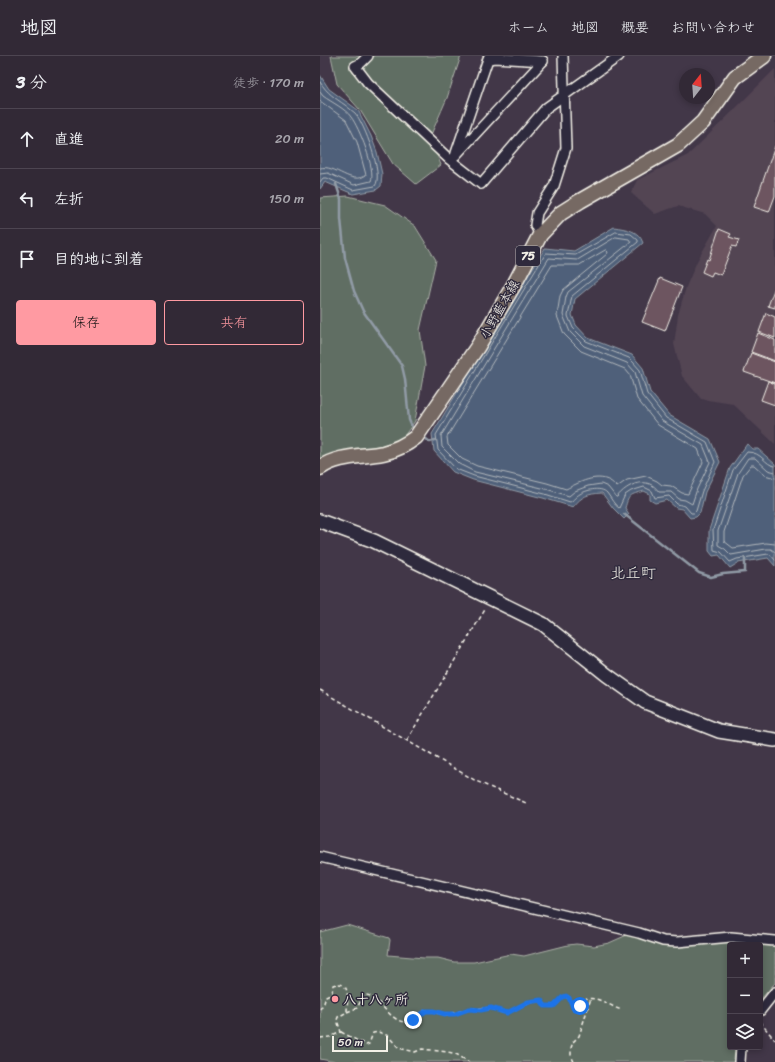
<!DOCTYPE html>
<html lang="ja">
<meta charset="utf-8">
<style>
:root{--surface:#322936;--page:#3a313e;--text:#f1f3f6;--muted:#a8a6ad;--line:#4d4551;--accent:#ff9aa2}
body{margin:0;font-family:Sriracha,"Klee One",sans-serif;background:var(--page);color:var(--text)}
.controls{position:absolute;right:12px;bottom:12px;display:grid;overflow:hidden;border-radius:4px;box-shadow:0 2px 6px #0003}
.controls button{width:36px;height:36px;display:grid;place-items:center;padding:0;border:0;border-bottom:1px solid var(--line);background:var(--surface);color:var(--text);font:20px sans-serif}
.compass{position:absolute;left:359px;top:12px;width:36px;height:36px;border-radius:50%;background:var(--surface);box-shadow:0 2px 6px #0003;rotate:17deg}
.scale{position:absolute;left:12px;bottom:10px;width:56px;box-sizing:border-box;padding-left:4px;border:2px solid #f4f1e8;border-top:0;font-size:11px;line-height:14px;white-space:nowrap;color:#f4f1e8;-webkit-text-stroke:3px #2f2a3d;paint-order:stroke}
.stop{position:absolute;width:12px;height:12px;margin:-9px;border:3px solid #1a73e8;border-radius:50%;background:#fff}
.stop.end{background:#1a73e8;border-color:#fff;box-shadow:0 1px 4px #0008}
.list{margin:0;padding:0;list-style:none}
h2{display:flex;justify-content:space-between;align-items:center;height:52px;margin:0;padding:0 16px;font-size:17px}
h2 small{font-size:13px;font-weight:400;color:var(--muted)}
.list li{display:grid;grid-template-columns:26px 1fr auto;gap:12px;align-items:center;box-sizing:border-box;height:60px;padding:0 16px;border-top:1px solid var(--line)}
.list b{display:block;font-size:15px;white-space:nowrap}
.list em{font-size:13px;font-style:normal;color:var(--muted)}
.actions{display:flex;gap:8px;padding:12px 16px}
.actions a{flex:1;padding:9px 0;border:1px solid var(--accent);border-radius:4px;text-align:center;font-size:14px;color:var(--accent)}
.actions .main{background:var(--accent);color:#111}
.icon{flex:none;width:22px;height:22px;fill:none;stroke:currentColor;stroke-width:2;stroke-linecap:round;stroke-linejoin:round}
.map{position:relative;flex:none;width:455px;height:1006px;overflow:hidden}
header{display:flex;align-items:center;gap:24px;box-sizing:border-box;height:56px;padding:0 20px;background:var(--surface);border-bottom:1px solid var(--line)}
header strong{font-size:19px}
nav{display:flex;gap:22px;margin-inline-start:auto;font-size:14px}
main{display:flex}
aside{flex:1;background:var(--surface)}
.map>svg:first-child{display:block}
.built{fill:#524453}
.green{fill:#616e64;stroke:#aab0a6}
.water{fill:#4f617a;stroke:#919ba6}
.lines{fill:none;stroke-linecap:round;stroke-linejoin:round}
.shore{stroke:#b2b7bc;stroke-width:1}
.stream{stroke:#919ba6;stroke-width:2.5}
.building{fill:#6d5561;stroke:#f4f1e8}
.street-casing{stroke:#f4f1e8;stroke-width:12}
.secondary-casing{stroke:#f4f1e8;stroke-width:16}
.primary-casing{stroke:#f4f1e8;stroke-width:17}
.path{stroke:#f4f1e8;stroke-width:1.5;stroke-dasharray:4 3;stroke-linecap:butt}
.street{stroke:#2f2a3d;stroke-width:9}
.secondary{stroke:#2f2a3d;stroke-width:13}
.primary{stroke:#766964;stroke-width:14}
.route{stroke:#1a73e8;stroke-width:5}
.poi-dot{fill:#ff9aa2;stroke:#2f2a3d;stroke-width:1.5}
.labels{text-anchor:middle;stroke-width:3;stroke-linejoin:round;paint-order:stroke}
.shield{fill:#2f2a3d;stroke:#b9b5b5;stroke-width:1}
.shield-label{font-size:12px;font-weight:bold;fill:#f4f1e8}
.street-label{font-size:13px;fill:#f4f1e8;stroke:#2f2a3d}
.poi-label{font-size:13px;font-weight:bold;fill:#f4f1e8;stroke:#2f2a3d;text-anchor:start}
.quarter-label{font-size:15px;fill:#f4f1e8;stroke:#2f2a3d}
</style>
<header>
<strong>地図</strong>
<nav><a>ホーム</a><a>地図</a><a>概要</a><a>お問い合わせ</a></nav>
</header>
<main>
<aside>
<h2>3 分<small>徒歩 · 170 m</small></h2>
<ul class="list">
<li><svg class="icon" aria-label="ahead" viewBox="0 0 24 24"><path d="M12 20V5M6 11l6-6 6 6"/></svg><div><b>直進</b></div><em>20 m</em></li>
<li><svg class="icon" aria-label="left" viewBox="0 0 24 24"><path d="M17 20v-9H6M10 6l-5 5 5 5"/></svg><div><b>左折</b></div><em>150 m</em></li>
<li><svg class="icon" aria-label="arrive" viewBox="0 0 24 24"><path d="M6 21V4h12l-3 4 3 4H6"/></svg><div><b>目的地に到着</b></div></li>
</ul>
<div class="actions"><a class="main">保存</a><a>共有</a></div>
</aside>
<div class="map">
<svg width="455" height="1006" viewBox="0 0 455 1006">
<rect width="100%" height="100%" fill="#423748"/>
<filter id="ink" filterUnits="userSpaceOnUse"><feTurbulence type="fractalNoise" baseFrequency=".025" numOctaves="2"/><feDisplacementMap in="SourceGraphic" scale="8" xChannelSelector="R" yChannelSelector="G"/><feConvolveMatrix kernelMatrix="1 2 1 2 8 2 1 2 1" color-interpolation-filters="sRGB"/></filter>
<g filter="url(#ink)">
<polygon class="built" points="455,13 455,388 413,348 381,343 362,320 354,288 358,259 366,231 377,205 397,170 385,158 358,150 335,158 311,137 317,124 368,99 414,54"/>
<g class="green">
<polygon points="11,0 141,0 127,42 110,81 121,109 96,128 73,108 40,54 17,28"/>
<polygon points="28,140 65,149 95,170 116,204 100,274 105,310 95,365 79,387 33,394 0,402 0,142"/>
<polygon points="27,869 69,882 70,884 68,899 104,902 118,902 134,906 154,906 191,898 204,900 248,889 256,888 274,890 289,887 307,879 455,888 455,927 440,944 440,889 410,889 410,991 415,991 414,1006 16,1006 0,1003 0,876"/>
</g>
<g class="water">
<polygon points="0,19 9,33 38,54 51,80 57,96 62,118 61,130 56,134 33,138 5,126 0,133"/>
<path d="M294 171C306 173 319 174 323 187L255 243 252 259 256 269 268 282 312 299 323 312 330 336 349 359 390 383 400 406 385 436 380 457 376 461 370 462 362 453 356 452 347 444 335 447 330 444V438L324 435C310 439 309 438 305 452L309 458 304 463 293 452 282 437C267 438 262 440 253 451L223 442 153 424 133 416 114 395 112 378 225 192 254 195Z"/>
<polygon points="427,388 433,393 438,393 455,408 455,510 448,502 418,507 410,512 399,499 393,500 389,495 389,474 410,412"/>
</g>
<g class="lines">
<g class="shore">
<path d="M0 26C7 37 15 42 25 49 28 52 32 54 35 57 44 67 64 119 55 130L33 134 7 122H3L0 126"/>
<path d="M0 36 3 40C11 46 26 53 31 61 39 71 56 114 51 125L34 129 8 117 0 118"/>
<path d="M0 45 26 64 37 86 46 119C31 130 16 108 0 112"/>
<path d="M296 176 311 178 318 184V186L252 240 248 260 253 272 266 285 309 302 313 306 320 314 327 338 346 362 387 386 395 406 382 435 376 455 374 457H371L365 450 357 448 349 440 335 442 332 435 324 431 311 435 305 439 299 452C294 449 291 442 287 437 281 430 264 434 257 440 254 442 253 445 250 446L225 438 154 420 136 413 118 394 116 379 226 197 255 199Z"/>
<path d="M296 181 309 183 311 186 248 236 246 241 243 259 250 276 264 290 307 307 315 316 322 340 342 365 383 389 390 406 377 433 372 448 365 444 359 443 351 436H339C328 419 307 428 297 441H296L288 431 281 428 268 430 255 435 249 440 226 433 155 416 139 408 122 391 121 380 229 202 257 204Z"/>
<path d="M286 194 288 196 287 198 243 234 240 240 237 260 244 278 261 295 305 313 310 319 317 343 338 369 378 393 383 406 368 438 362 437 351 430 342 429 337 425 326 420 307 424 297 431C295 429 292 426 290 425 276 417 258 427 246 433L227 427 157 410 142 403 128 389 127 381 232 209H259Z"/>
<path d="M455 410C444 409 443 396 427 396L413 414 393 474 394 494 401 496 410 506 417 503 448 498 451 499 455 504"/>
<polyline points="455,416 448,414 435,402 428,402 418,417 398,475 398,489 405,493 411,499 446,493 451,493 455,496"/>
<polyline points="455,422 445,419 434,409 431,409 423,419 404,476 404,485 413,492 446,487 455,488"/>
</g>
<g class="stream">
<polyline points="16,128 21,143 21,163 25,202 34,235 43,255 82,310 85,323 89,364 92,371"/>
<polyline points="105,382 110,386 115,384"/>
<polyline points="304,458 379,517 391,521 403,518 425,516 425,503"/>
</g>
</g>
<g class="building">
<polygon points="455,90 455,140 449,156 434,151"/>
<polygon points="399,173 411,178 409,181 419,184 416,191 412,190 401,219 393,216 391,220 382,216 387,203 389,204"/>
<polygon points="340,222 362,231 345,275 322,266"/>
<polygon points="455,231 455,252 448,250"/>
<polygon points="446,257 455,261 455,282 439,276"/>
<polygon points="438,277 455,284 455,305 431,296"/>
<polygon points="431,297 455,306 455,327 424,316"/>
<polygon points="448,325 455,328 455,349 441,344"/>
</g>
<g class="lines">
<g class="street-casing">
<g id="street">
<polyline points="48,0 41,7 35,10 48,27 129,103 161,128 226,52 299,0"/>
<polyline points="168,3 175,2 223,5"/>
<polyline points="136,97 169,0"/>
<polyline points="135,100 223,5"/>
<polyline points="220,179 215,169 217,157 234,130 246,92 243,0"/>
<polyline points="0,801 319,877 343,885 357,886 411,881 455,885"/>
<polyline points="440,955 455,936"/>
<polyline points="420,1006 421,991"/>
</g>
</g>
<g class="secondary-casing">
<polyline id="secondary" points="0,465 54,485 223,568 287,619 325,646 399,675 455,684"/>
</g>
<g class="primary-casing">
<path id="primary" d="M0 412C17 399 43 401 63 397 76 394 86 389 96 381L158 290 195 227 220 179 241 157 260 145 358 89 383 66 415 21 444 0"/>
</g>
<g class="path">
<polyline points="0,634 156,725 206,747"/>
<polyline points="87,684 166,552"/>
<path d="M0 953 4 947 6 940 12 937 13 929C32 923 27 945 27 956L18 961 17 964 21 976 10 981 0 982"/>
<path d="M27 956 37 952 44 939C57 937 68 964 84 966 93 967 97 957 105 955 113 953 119 958 127 958 135 958 143 954 151 953 158 953 166 952 173 953 178 953 182 957 187 957L208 946 221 944 225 950H234L243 941H247L249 942 254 953H256L260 950 266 943C280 940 290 951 302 954"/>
<polyline points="440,966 455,984"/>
<polyline points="21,976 46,989 49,988 53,977 58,976 64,978 68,980 79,992 95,996 102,993 128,996 136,998 149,1006"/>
<polyline points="254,1006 251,999 251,992 253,986 259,980 271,942"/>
</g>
<use href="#street" class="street"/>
<use href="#secondary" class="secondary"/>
<use href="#primary" class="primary"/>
</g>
</g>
<g class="lines" filter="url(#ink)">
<polyline class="route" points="93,964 106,955 114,955 125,958 135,958 149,953 161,954 171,952 187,957 208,946 221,944 225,950 234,950 243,941 246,940 249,942 254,953 256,953 260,950"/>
</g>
<circle class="poi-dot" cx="15" cy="943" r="4"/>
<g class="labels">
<rect class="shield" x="196" y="190" width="24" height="20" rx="3"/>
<g class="shield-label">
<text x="208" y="204">75</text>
</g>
<g class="street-label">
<text transform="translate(179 253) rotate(-60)" y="5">小野藍本線</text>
</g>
<g class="poi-label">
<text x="23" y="948">八十八ヶ所</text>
</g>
<g class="quarter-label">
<text x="313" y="522">北丘町</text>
</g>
</g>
</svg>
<div class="controls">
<button>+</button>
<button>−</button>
<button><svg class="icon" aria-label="layers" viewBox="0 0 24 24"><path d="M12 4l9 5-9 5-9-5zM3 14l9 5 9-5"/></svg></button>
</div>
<svg class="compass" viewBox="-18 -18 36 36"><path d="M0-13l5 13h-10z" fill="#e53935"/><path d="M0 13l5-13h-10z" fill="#a8a6ad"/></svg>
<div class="scale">50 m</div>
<div class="stop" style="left:260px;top:950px"></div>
<div class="stop end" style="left:93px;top:964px"></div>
</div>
</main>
